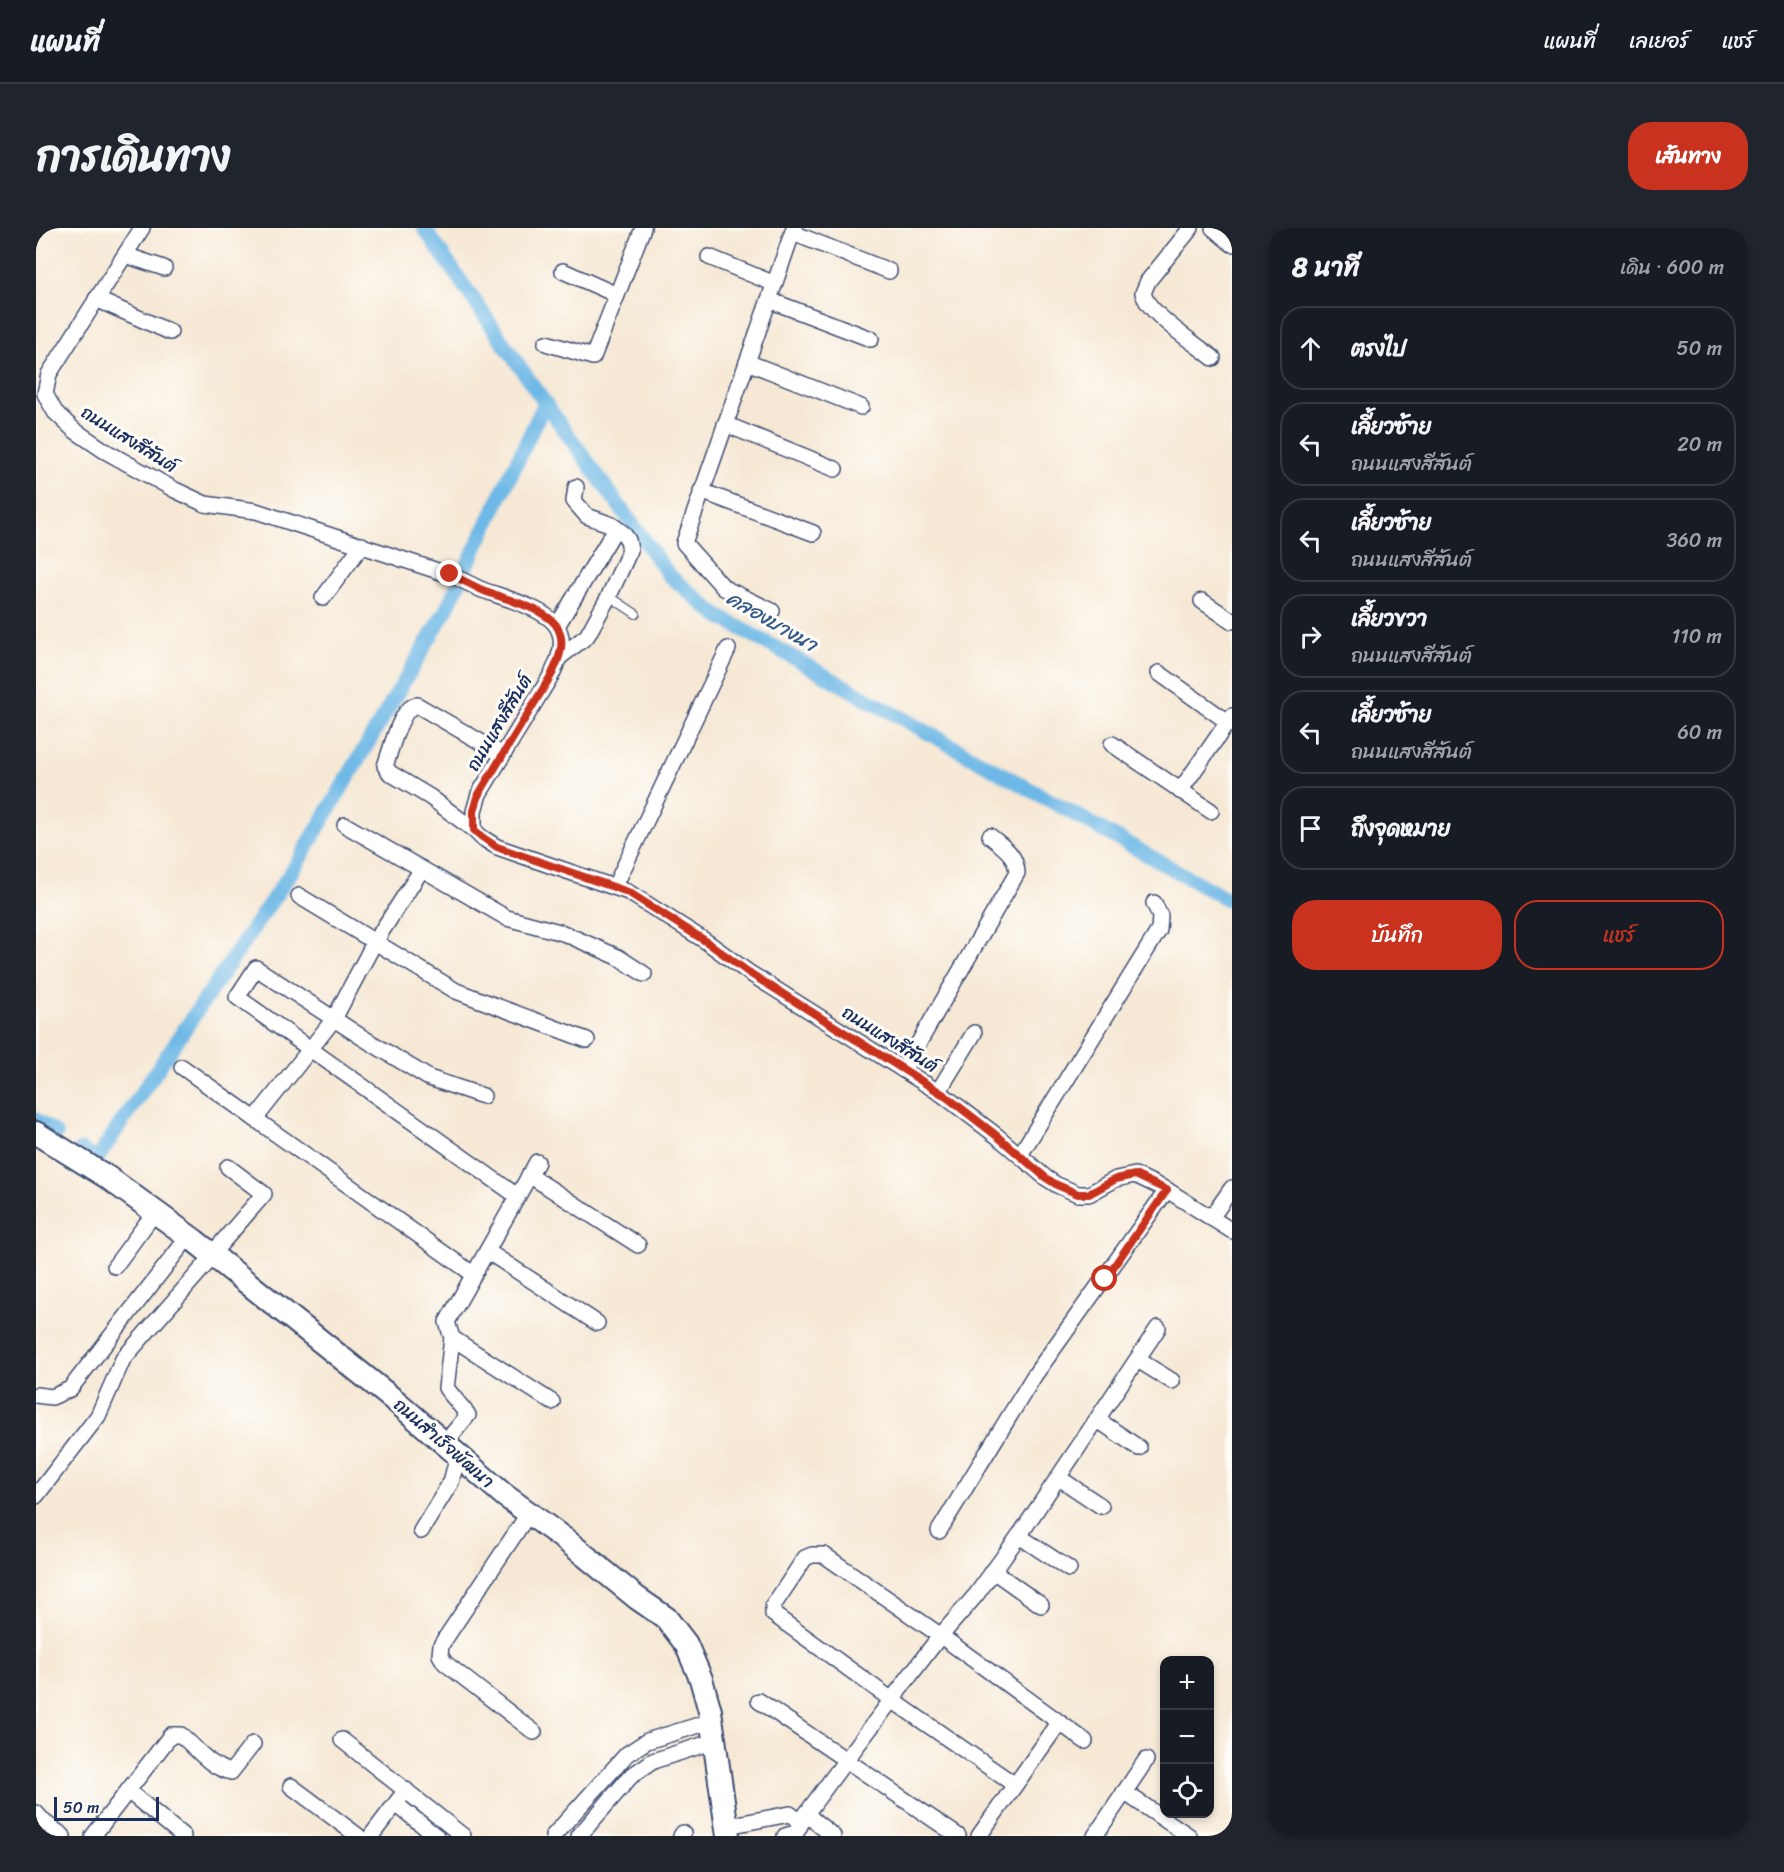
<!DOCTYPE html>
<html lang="th">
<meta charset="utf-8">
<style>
:root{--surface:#171b24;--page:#20242c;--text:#f1f3f6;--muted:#9ea1a6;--line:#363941;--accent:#c8321e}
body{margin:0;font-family:Sriracha,"Playpen Sans Thai",sans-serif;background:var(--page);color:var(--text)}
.controls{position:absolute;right:18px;bottom:18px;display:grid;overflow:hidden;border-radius:12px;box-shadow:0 3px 9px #0003}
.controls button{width:54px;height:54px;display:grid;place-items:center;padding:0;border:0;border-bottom:2px solid var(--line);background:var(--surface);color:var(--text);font:30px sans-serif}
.scale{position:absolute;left:18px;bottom:15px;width:105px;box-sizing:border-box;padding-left:6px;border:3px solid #1b2f5e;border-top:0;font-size:16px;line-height:21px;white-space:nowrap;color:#1b2f5e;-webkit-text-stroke:4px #fdfcf7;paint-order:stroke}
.stop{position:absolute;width:18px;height:18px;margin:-14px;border:4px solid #c8321e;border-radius:50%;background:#fff}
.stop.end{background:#c8321e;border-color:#fff;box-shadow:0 2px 6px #0008}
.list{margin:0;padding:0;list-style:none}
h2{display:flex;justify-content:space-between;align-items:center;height:78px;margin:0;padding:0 24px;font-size:26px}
h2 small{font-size:20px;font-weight:400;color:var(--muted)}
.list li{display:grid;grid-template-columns:39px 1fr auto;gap:18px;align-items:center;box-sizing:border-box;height:84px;margin:0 12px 12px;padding:0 12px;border:2px solid var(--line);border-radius:24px}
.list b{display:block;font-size:22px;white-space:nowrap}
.list p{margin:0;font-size:20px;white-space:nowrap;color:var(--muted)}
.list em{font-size:20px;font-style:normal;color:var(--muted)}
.actions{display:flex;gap:12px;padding:18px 24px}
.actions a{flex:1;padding:14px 0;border:2px solid var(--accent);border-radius:24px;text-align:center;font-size:21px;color:var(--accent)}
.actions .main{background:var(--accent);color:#fff}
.icon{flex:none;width:33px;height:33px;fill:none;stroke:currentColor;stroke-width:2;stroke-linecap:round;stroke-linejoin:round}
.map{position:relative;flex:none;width:1196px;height:1608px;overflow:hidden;border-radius:24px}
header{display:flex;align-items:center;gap:36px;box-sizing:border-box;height:84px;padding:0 30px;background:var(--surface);border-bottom:2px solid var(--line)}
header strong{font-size:28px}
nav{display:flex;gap:33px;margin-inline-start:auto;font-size:21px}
.intro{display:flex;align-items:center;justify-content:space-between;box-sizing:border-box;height:144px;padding:0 36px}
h1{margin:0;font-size:42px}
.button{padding:15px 27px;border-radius:24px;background:var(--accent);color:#fff;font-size:21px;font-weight:700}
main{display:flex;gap:36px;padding:0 36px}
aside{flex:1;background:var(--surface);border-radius:24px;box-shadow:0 3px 9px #0003}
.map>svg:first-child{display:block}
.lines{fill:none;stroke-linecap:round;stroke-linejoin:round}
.canal{stroke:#6db8e6;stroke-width:15}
.lane-casing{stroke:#3c4b70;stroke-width:10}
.street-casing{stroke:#3c4b70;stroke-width:18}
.secondary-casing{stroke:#3c4b70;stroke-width:26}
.lane{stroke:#fff;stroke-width:8}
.street{stroke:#fff;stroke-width:15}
.secondary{stroke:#fff;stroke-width:22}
.route{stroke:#c8321e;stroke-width:8}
.labels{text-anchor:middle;stroke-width:6;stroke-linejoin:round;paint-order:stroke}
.street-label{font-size:18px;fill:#1b2f5e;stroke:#fdfcf7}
.water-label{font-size:20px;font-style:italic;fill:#345887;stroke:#fdfcf7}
</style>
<header>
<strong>แผนที่</strong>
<nav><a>แผนที่</a><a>เลเยอร์</a><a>แชร์</a></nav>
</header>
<div class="intro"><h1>การเดินทาง</h1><a class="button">เส้นทาง</a></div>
<main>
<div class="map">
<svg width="1196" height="1608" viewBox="0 0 1196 1608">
<rect width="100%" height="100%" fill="#fdfcf7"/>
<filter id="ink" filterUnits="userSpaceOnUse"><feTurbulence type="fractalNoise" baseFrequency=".0167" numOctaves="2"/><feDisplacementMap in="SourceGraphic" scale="12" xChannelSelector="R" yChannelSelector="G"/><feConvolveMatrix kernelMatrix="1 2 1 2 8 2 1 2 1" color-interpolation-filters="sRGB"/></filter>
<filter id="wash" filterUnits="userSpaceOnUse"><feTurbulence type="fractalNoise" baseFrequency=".008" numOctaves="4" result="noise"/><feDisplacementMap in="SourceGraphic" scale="24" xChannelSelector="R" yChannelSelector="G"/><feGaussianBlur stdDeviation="1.35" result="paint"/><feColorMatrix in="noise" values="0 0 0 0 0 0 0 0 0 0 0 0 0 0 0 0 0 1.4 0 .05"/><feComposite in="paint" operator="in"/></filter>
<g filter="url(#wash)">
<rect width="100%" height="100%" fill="#f6e8d4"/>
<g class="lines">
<g class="canal">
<polyline points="388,0 509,175 633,347 679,386 1196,674"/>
<polyline points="0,892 20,906"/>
<polyline points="45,922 60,932 262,634 410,382 509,175"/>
</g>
</g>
</g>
<g filter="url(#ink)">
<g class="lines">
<g class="lane-casing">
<polyline id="lane" points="573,368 600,386"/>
</g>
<g class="street-casing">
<g id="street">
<path d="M106 0 13 146 9 166 19 184 38 202 69 223 139 262 169 276 220 283 414 347C424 351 434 356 444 361 464 369 507 379 520 397 531 413 523 431 516 446L443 566 438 583V602L445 609 461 619 592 664 671 714 712 744 907 867 961 908 1010 950 1021 957 1042 966H1053L1080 951 1099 947 1131 962 1196 1003"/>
<path d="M1155 0 1112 53 1107 65C1112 86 1159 115 1177 130"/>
<polyline points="1177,0 1196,16"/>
<polyline points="757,5 853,43"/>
<polyline points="89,27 128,40"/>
<polyline points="673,29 739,56"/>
<polyline points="527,43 581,67"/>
<polyline points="60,71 134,104"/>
<polyline points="733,72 835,111"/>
<polyline points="510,115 557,129 607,0"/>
<polyline points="711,134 825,179"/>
<polyline points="689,196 799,241"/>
<polyline points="665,263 777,305"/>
<polyline points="287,370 326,317"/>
<polyline points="1166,373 1196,393"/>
<polyline points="736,383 688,360 648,315 758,0"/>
<polyline points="521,398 580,300"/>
<polyline points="525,428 551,408 573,368 594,322 592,312 587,305 576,297 551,288 538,273 540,259"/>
<polyline points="1123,445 1196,497"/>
<polyline points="1076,516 1175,583"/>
<polyline points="1144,563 1196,488"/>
<polyline points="309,597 386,641"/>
<path d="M438 602 394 569 354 545 349 538C355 523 364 479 381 477L467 527"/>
<polyline points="579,658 692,421"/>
<polyline points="263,668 420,763 551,812"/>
<polyline points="146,839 437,1046"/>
<path d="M867 842 981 645C980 626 968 620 954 608"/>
<polyline points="902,864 938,805"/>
<polyline points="447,868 393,850 324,808 220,740 201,769 481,968"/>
<polyline points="219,891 298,791 338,715 386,641 471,690 527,705 582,729 608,746"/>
<polyline points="984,927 1123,702 1124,688 1118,675"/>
<polyline points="493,947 602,1017"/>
<polyline points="1175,990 1196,960"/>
<polyline points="451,1023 561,1095"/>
<polyline points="176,1026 228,966 192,939"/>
<polyline points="79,1038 119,984"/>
<polyline points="416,1110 516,1174"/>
<polyline points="1102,1132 1136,1153"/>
<polyline points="0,1167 16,1169 34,1161 153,1008"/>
<polyline points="1062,1192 1103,1220"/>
<polyline points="408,1216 432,1187 410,1160 416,1110 411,1094 501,934"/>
<polyline points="1023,1250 1065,1278"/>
<polyline points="0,1268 62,1188 87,1131 178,1027"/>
<polyline points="493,1285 405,1417 404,1427 409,1435 498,1504"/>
<polyline points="385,1303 415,1254 422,1227"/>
<polyline points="903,1303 998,1148 1131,962"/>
<polyline points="983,1308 1033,1341"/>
<polyline points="957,1343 1005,1377"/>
<polyline points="723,1473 922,1608"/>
<polyline points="306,1512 427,1608"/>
<polyline points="979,1557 856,1472 737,1386 737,1378 769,1330 776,1327 788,1327 905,1408 1049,1513"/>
<polyline points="255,1558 322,1608"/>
<polyline points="92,1563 147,1608"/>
<polyline points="1088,1564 1153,1608"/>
<polyline points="360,1576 400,1608"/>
<polyline points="0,1585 8,1594 27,1608"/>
<polyline points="770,1586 797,1608"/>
<polyline points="691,1598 754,1586 765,1594"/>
<path d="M57 1608 135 1507H145C159 1519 175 1540 195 1544L217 1516"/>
<polyline points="335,1608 370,1562"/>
<polyline points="517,1608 591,1526 611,1513 676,1493"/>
<polyline points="543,1608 594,1549 617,1533 679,1513"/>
<polyline points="645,1608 647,1605"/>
<polyline points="749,1608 760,1605 770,1586 801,1544 901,1412 940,1367 987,1302 1122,1100"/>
<polyline points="943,1608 1023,1495"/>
<polyline points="1059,1608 1110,1532"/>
</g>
</g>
<g class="secondary-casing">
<polyline id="secondary" points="0,905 71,949 159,1013 362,1175 468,1267 531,1313 601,1370 630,1390 650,1416 665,1451 674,1483 692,1608"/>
</g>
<use href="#lane" class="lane"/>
<use href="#street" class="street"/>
<use href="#secondary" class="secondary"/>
</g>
</g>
<g class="lines" filter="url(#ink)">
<path class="route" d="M414 346C424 351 434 356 444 361 464 370 507 379 520 397 531 413 523 431 516 446L443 566 438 583V602L446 609 461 619 592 664 671 714 712 744 908 867 961 908 1010 950 1021 957 1042 966H1053L1080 951 1099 947 1131 962 1069 1051"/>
</g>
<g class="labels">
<g class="street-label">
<text transform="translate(93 211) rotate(32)" y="6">ถนนแสงสีสันต์</text>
<text transform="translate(463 495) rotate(-59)" y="6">ถนนแสงสีสันต์</text>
<text transform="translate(854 811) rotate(32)" y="6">ถนนแสงสีสันต์</text>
<text transform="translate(408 1215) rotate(41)" y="6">ถนนสำเร็จพัฒนา</text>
</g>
<g class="water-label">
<text transform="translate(736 393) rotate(30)" y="7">คลองบางนา</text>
</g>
</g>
</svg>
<div class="controls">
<button>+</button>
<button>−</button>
<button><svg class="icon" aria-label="locate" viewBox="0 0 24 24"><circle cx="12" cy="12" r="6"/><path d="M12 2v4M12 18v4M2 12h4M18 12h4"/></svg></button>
</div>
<div class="scale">50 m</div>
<div class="stop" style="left:1069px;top:1051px"></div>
<div class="stop end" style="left:414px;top:346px"></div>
</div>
<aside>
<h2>8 นาที<small>เดิน · 600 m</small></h2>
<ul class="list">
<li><svg class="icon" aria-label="ahead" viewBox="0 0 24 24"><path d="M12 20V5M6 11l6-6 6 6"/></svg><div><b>ตรงไป</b></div><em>50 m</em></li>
<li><svg class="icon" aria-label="left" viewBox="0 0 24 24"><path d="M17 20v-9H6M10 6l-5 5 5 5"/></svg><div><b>เลี้ยวซ้าย</b><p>ถนนแสงสีสันต์</p></div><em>20 m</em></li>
<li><svg class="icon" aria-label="left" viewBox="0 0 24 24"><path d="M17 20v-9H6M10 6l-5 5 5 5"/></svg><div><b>เลี้ยวซ้าย</b><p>ถนนแสงสีสันต์</p></div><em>360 m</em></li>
<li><svg class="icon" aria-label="right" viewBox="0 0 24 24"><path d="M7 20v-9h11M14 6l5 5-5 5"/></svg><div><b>เลี้ยวขวา</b><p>ถนนแสงสีสันต์</p></div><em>110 m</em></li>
<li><svg class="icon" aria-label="left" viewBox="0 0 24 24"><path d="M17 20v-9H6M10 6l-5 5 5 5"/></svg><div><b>เลี้ยวซ้าย</b><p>ถนนแสงสีสันต์</p></div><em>60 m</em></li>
<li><svg class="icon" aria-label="arrive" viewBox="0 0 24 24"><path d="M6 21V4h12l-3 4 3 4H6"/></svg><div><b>ถึงจุดหมาย</b></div></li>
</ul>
<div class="actions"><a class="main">บันทึก</a><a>แชร์</a></div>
</aside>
</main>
